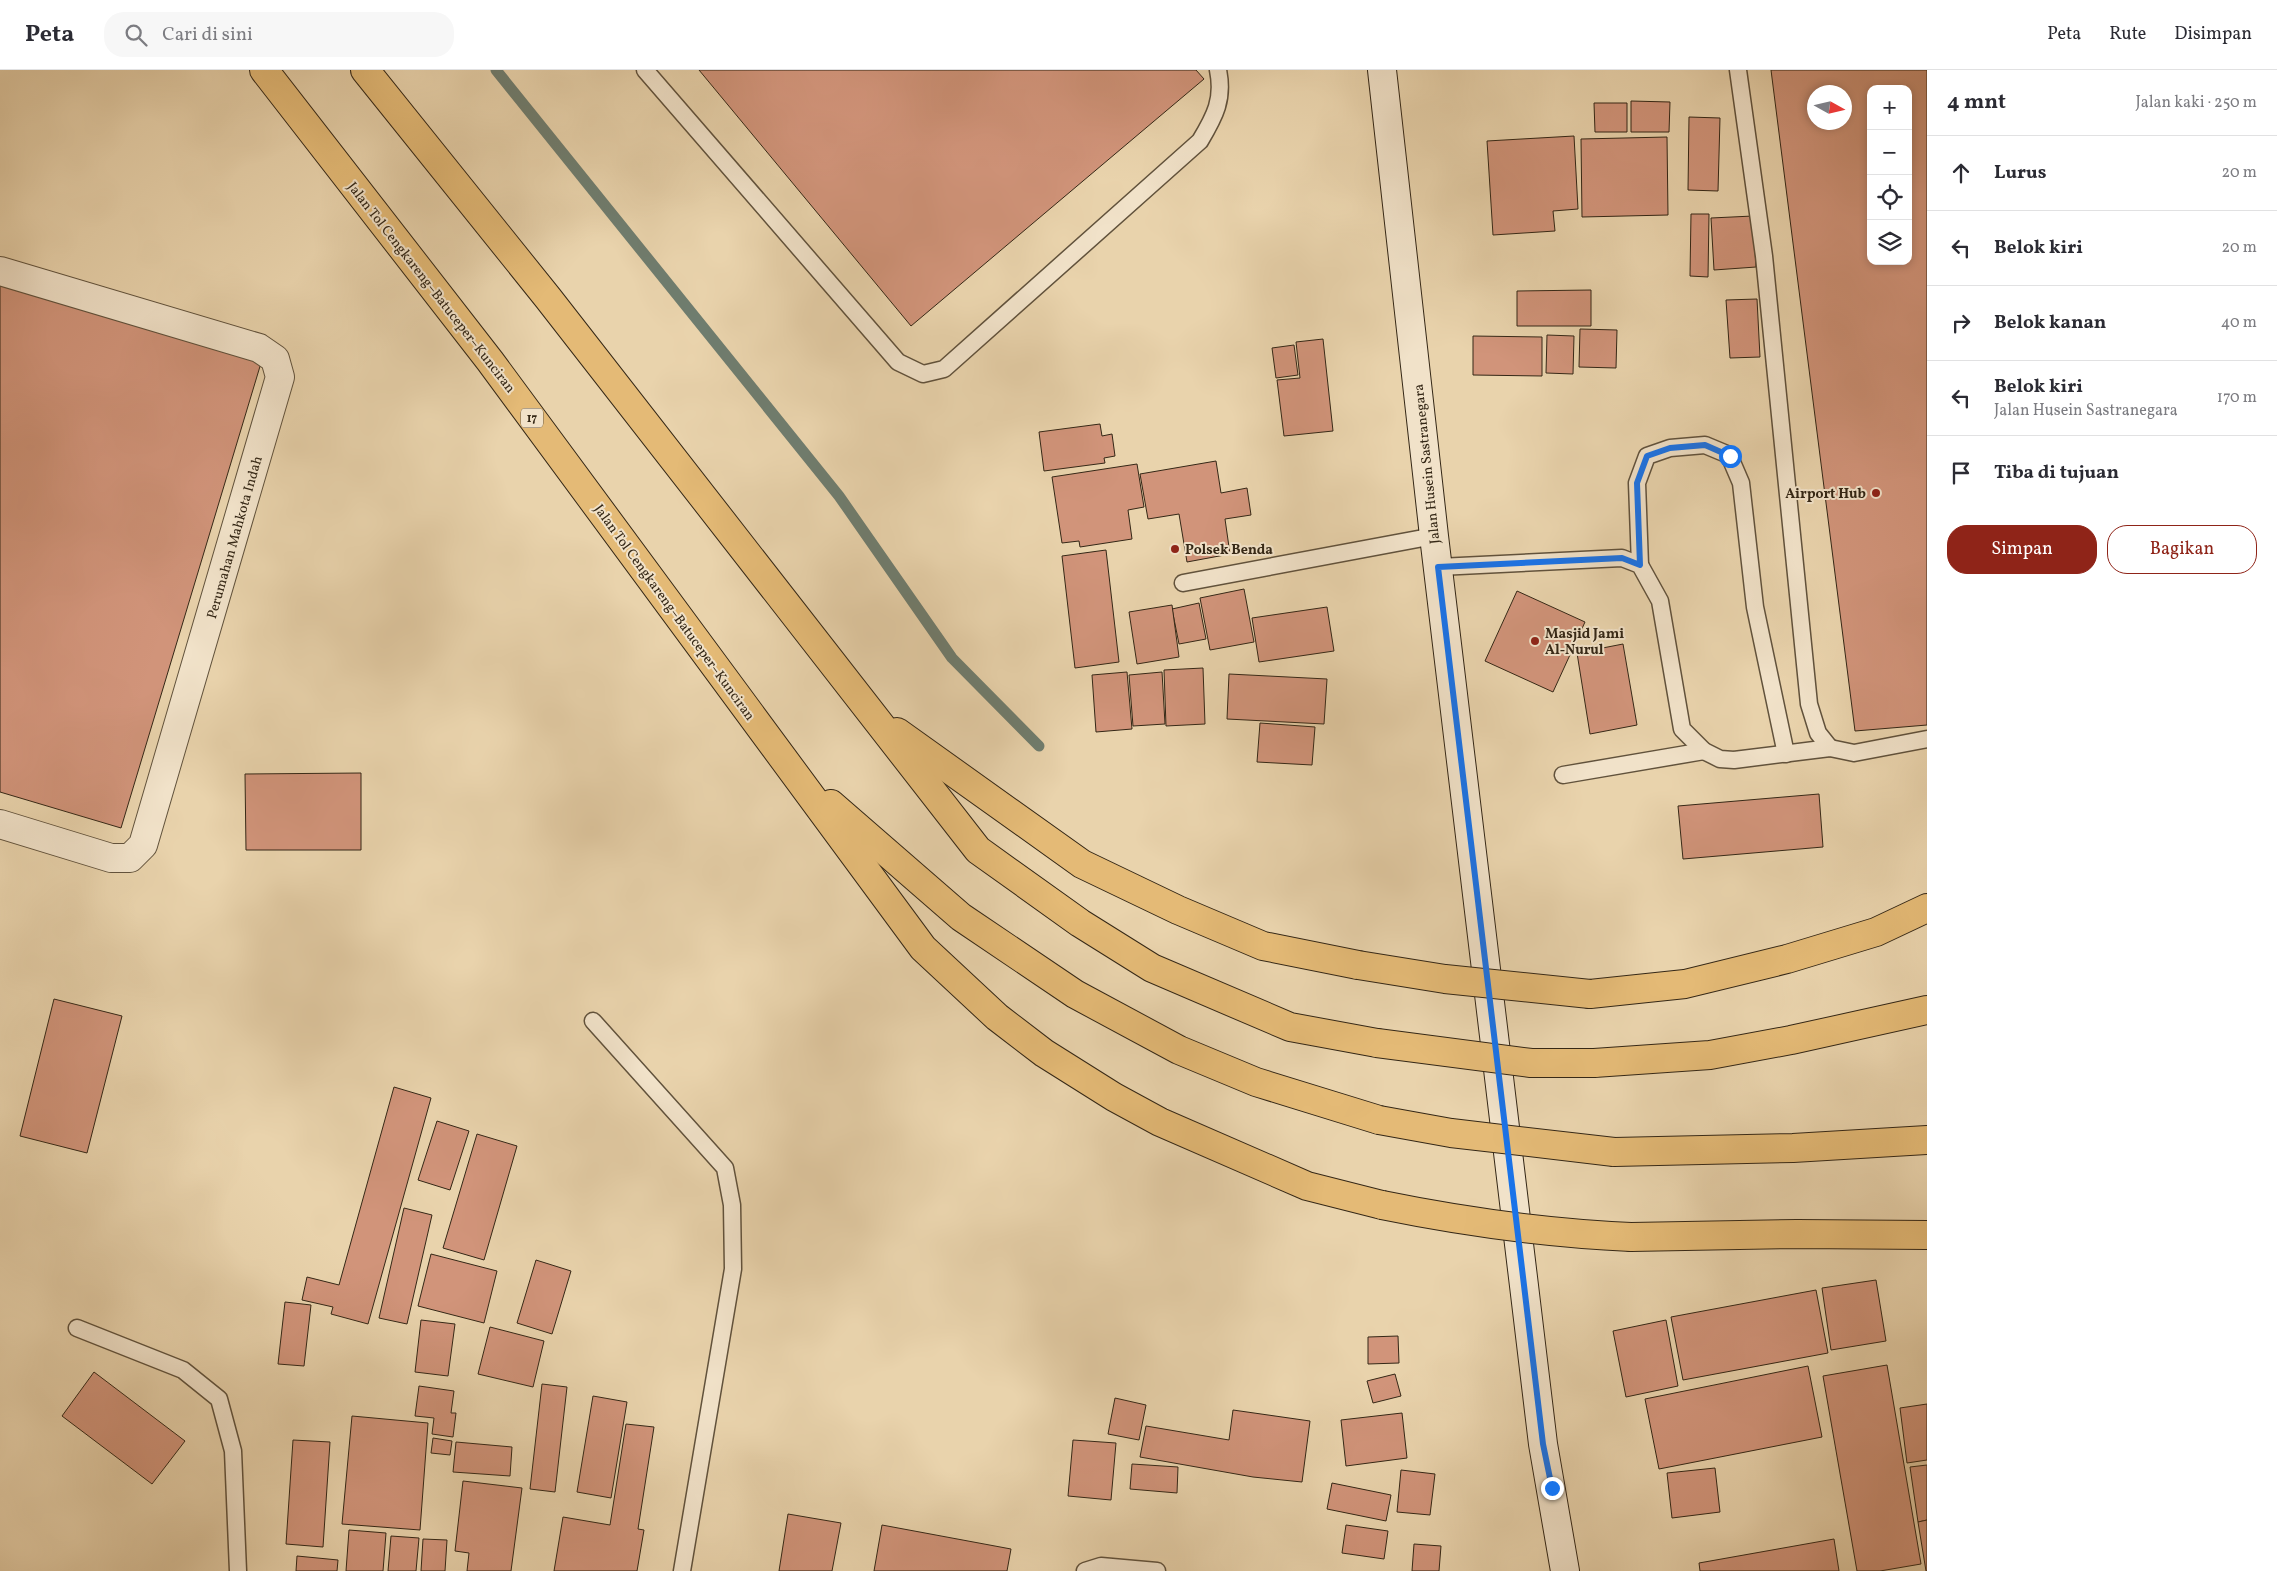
<!DOCTYPE html>
<html lang="id">
<meta charset="utf-8">
<style>
:root{--surface:#fff;--page:#f7f7f7;--text:#2b2b33;--muted:#7c7c81;--line:#e1e1e2;--accent:#8f2418}
body{margin:0;font-family:Vollkorn,serif;background:var(--page);color:var(--text)}
.controls{position:absolute;right:15px;top:15px;display:grid;overflow:hidden;border-radius:10px;box-shadow:0 2px 8px #0003}
.controls button{width:45px;height:45px;display:grid;place-items:center;padding:0;border:0;border-bottom:1px solid var(--line);background:var(--surface);color:var(--text);font:25px sans-serif}
.compass{position:absolute;left:1807px;top:15px;width:45px;height:45px;border-radius:50%;background:var(--surface);box-shadow:0 2px 8px #0003;rotate:98deg}
.stop{position:absolute;width:15px;height:15px;margin:-11px;border:4px solid #1a73e8;border-radius:50%;background:#fff}
.stop.end{background:#1a73e8;border-color:#fff;box-shadow:0 1px 5px #0008}
.list{margin:0;padding:0;list-style:none}
h2{display:flex;justify-content:space-between;align-items:center;height:65px;margin:0;padding:0 20px;font-size:21px}
h2 small{font-size:16px;font-weight:400;color:var(--muted)}
.list li{display:grid;grid-template-columns:32px 1fr auto;gap:15px;align-items:center;box-sizing:border-box;height:75px;padding:0 20px;border-top:1px solid var(--line)}
.list b{display:block;font-size:19px;white-space:nowrap}
.list p{margin:0;font-size:16px;white-space:nowrap;color:var(--muted)}
.list em{font-size:16px;font-style:normal;color:var(--muted)}
.actions{display:flex;gap:10px;padding:15px 20px}
.actions a{flex:1;padding:11px 0;border:1px solid var(--accent);border-radius:20px;text-align:center;font-size:18px;color:var(--accent)}
.actions .main{background:var(--accent);color:#fff}
.icon{flex:none;width:28px;height:28px;fill:none;stroke:currentColor;stroke-width:2;stroke-linecap:round;stroke-linejoin:round}
.map{position:relative;flex:none;width:1927px;height:1501px;overflow:hidden}
header{display:flex;align-items:center;gap:30px;box-sizing:border-box;height:70px;padding:0 25px;background:var(--surface);border-bottom:1px solid var(--line)}
header strong{font-size:24px}
nav{display:flex;gap:28px;margin-inline-start:auto;font-size:18px}
.search{width:350px;height:45px;background:var(--page);display:flex;align-items:center;gap:12px;box-sizing:border-box;padding:0 18px;border-radius:20px;color:var(--muted);font-size:19px}
main{display:flex}
aside{flex:1;background:var(--surface)}
.map>svg:first-child{display:block}
.lines{fill:none;stroke-linecap:round;stroke-linejoin:round}
.stream{stroke:#6f7d6f;stroke-width:11}
.building{fill:#d1947a;stroke:#342716;fill-rule:evenodd}
.service-casing{stroke:#61523c;stroke-width:19}
.minor-casing{stroke:#61523c;stroke-width:30}
.secondary-casing{stroke:#342716;stroke-width:30}
.motorway-casing{stroke:#342716;stroke-width:30}
.service{stroke:#f1e2c9;stroke-width:16}
.minor{stroke:#f1e2c9;stroke-width:28}
.secondary{stroke:#f1e2c9;stroke-width:28}
.motorway{stroke:#e4ba76;stroke-width:28}
.motorway-bridge-casing{stroke:#342716;stroke-width:30;stroke-linecap:butt}
.motorway-bridge{stroke:#e4ba76;stroke-width:28}
.route{stroke:#1a73e8;stroke-width:6}
.poi-dot{fill:#8f2418;stroke:#f1e2c9;stroke-width:2}
.labels{text-anchor:middle;stroke-width:4;stroke-linejoin:round;paint-order:stroke}
.shield{fill:#f1e2c9;stroke:#6d5f4c;stroke-width:1}
.shield-label{font-size:12px;font-weight:bold;fill:#342716}
.street-label{font-size:14px;fill:#342716;stroke:#f1e2c9}
.poi-label{font-size:14px;font-weight:bold;fill:#342716;stroke:#f1e2c9;text-anchor:start}
</style>
<header>
<strong>Peta</strong>
<div class="search"><svg class="icon" aria-label="search" viewBox="0 0 24 24"><circle cx="10" cy="10" r="6"/><path d="M15 15l6 6"/></svg>Cari di sini</div>
<nav><a>Peta</a><a>Rute</a><a>Disimpan</a></nav>
</header>
<main>
<div class="map">
<svg width="1927" height="1501" viewBox="0 0 1927 1501">
<rect width="100%" height="100%" fill="#e9d3ac"/>
<filter id="stains"><feTurbulence type="fractalNoise" baseFrequency=".004" numOctaves="4"/><feColorMatrix values="0 0 0 0 .2 0 0 0 0 .09 0 0 0 0 .02 0 0 0 .5 -.17"/></filter>
<radialGradient id="worn" r=".72"><stop offset=".6" stop-color="#630" stop-opacity="0"/><stop offset="1" stop-color="#630" stop-opacity=".3"/></radialGradient>
<g class="lines">
<polyline class="stream" points="496,0 839,426 952,588 1039,676"/>
</g>
<g class="building">
<polygon points="699,0 1196,0 1204,9 911,256"/>
<path d="M1771 0H1927V655L1855 661ZM1871 19H1908V191H1871ZM1814 22H1844V52H1814Z"/>
<polygon points="1631,31 1670,32 1669,62 1631,62"/>
<polygon points="1594,33 1627,33 1627,62 1595,62"/>
<polygon points="1689,47 1720,48 1718,121 1688,120"/>
<polygon points="1574,66 1578,139 1553,141 1555,161 1493,165 1487,71"/>
<polygon points="1667,67 1668,145 1582,147 1581,69"/>
<polygon points="1691,144 1709,144 1708,207 1690,206"/>
<polygon points="1753,146 1756,197 1714,200 1711,148"/>
<polygon points="0,214 261,293 121,758 0,722"/>
<polygon points="1591,220 1591,256 1517,256 1517,221"/>
<polygon points="1757,229 1760,287 1730,288 1726,230"/>
<polygon points="1580,259 1617,260 1616,298 1579,297"/>
<polygon points="1547,265 1574,266 1573,304 1546,303"/>
<polygon points="1473,266 1542,267 1542,306 1473,305"/>
<polygon points="1323,269 1333,361 1284,366 1277,310 1300,308 1296,272"/>
<polygon points="1294,275 1298,305 1276,308 1272,278"/>
<polygon points="1100,354 1102,366 1112,364 1115,386 1104,388 1105,393 1044,401 1039,362"/>
<polygon points="1216,391 1221,423 1247,418 1251,445 1225,449 1230,484 1187,492 1179,444 1148,449 1140,404"/>
<polygon points="1137,394 1144,437 1128,440 1132,469 1080,477 1079,471 1062,473 1052,407"/>
<polygon points="1106,480 1119,592 1075,598 1062,486"/>
<polygon points="1244,519 1254,572 1210,580 1200,528"/>
<polygon points="1517,521 1585,552 1553,622 1485,591"/>
<polygon points="1199,533 1206,569 1179,574 1172,539"/>
<polygon points="1172,535 1179,587 1137,594 1129,542"/>
<polygon points="1327,537 1334,581 1259,592 1252,548"/>
<polygon points="1623,574 1637,655 1590,664 1577,583"/>
<polygon points="1203,598 1205,654 1166,656 1164,600"/>
<polygon points="1127,602 1132,659 1096,662 1092,605"/>
<polygon points="1162,602 1165,654 1133,656 1129,605"/>
<polygon points="1229,604 1327,609 1324,654 1227,649"/>
<polygon points="1260,653 1315,657 1312,695 1257,692"/>
<polygon points="361,703 361,780 246,780 245,704"/>
<polygon points="1819,724 1823,777 1683,789 1678,736"/>
<polygon points="54,929 122,946 87,1083 20,1066"/>
<polygon points="394,1017 431,1028 368,1254 331,1244 333,1237 302,1230 307,1207 339,1215"/>
<polygon points="437,1051 469,1061 450,1120 418,1110"/>
<polygon points="477,1064 517,1076 484,1190 443,1178"/>
<polygon points="404,1138 432,1145 407,1254 379,1248"/>
<polygon points="431,1184 497,1201 484,1253 418,1236"/>
<polygon points="536,1190 571,1201 552,1264 517,1253"/>
<polygon points="1876,1210 1886,1271 1831,1280 1822,1218"/>
<polygon points="1816,1220 1828,1283 1683,1310 1671,1247"/>
<polygon points="285,1232 311,1235 304,1296 278,1294"/>
<polygon points="421,1250 455,1254 448,1306 415,1302"/>
<polygon points="1666,1250 1678,1316 1626,1327 1613,1261"/>
<polygon points="490,1257 544,1271 533,1317 478,1304"/>
<polygon points="1398,1266 1399,1293 1368,1294 1368,1267"/>
<polygon points="1887,1295 1921,1494 1880,1501 1857,1501 1823,1306"/>
<polygon points="1808,1296 1822,1367 1659,1399 1645,1329"/>
<polygon points="94,1302 185,1371 152,1414 62,1346"/>
<polygon points="1395,1304 1401,1326 1373,1333 1367,1311"/>
<polygon points="542,1314 567,1317 555,1422 530,1419"/>
<polygon points="419,1316 454,1321 451,1343 456,1343 453,1367 432,1364 434,1348 415,1346"/>
<polygon points="593,1326 627,1332 611,1428 577,1422"/>
<polygon points="1115,1328 1146,1335 1139,1370 1108,1364"/>
<polygon points="1927,1334 1927,1390 1907,1393 1900,1338"/>
<polygon points="1233,1340 1310,1351 1302,1412 1253,1407 1140,1387 1146,1356 1229,1370"/>
<polygon points="1402,1343 1407,1388 1346,1396 1341,1350"/>
<polygon points="352,1346 428,1353 420,1460 342,1454"/>
<polygon points="626,1354 654,1357 638,1459 644,1460 637,1501 554,1501 563,1447 610,1455"/>
<polygon points="433,1368 452,1371 450,1385 431,1383"/>
<polygon points="293,1370 330,1372 323,1477 286,1474"/>
<polygon points="1073,1370 1116,1373 1111,1430 1068,1426"/>
<polygon points="456,1372 512,1377 510,1406 453,1402"/>
<polygon points="1132,1394 1178,1397 1177,1423 1130,1419"/>
<polygon points="1927,1395 1927,1450 1918,1452 1910,1397"/>
<polygon points="1715,1398 1720,1442 1672,1448 1667,1403"/>
<polygon points="1401,1400 1435,1404 1430,1445 1397,1442"/>
<polygon points="463,1411 522,1418 511,1501 467,1501 469,1483 455,1481"/>
<polygon points="1332,1413 1391,1425 1386,1451 1327,1439"/>
<polygon points="788,1444 841,1453 832,1501 779,1501"/>
<polygon points="1927,1450 1927,1501 1926,1501 1918,1452"/>
<polygon points="882,1455 1011,1479 1007,1501 874,1501"/>
<polygon points="1346,1455 1388,1461 1384,1489 1342,1483"/>
<polygon points="349,1460 386,1463 383,1501 346,1501"/>
<polygon points="391,1466 419,1468 416,1501 388,1501"/>
<polygon points="423,1469 447,1470 445,1501 421,1501"/>
<polygon points="1834,1469 1839,1501 1700,1501 1699,1493"/>
<polygon points="1414,1474 1441,1476 1439,1501 1412,1501"/>
<polygon points="297,1486 338,1490 337,1501 296,1501"/>
</g>
<g class="lines">
<g class="service-casing">
<g id="service">
<path d="M645 0 898 292 923 304 944 299 1200 71C1215 46 1224 29 1218 0"/>
<polyline points="1738,0 1764,186 1809,634 1818,663 1830,678"/>
<polyline points="1640,495 1637,413 1647,386 1670,378 1705,375 1729,385 1741,413 1755,537 1786,684"/>
<polyline points="1439,497 1622,488 1640,495 1660,531 1682,659 1704,681 1720,689 1734,690 1830,678 1854,683 1927,669"/>
<polyline points="1183,513 1434,466"/>
<polyline points="1563,705 1704,681"/>
<polyline points="593,951 725,1098 732,1135 733,1199 682,1501"/>
<polyline points="77,1258 183,1300 219,1329 233,1381 238,1501"/>
<polyline points="1085,1501 1101,1496 1157,1501"/>
</g>
</g>
<g class="minor-casing">
<polyline id="minor" points="0,201 259,278 275,289 280,307 143,775 130,788 111,788 0,754"/>
</g>
<g class="secondary-casing">
<polyline id="secondary" points="1382,0 1434,466 1543,1374 1565,1501"/>
</g>
<g class="motorway-casing">
<g id="motorway">
<polyline points="264,0 490,291 923,878 997,947 1044,983 1114,1027 1160,1052 1307,1116 1382,1135"/>
<polyline points="365,0 548,228 978,780 1080,853 1152,898 1290,957 1377,973"/>
<polyline points="897,662 1082,794 1178,840 1263,876 1358,895"/>
<polyline points="831,734 961,847 1075,924 1179,980 1256,1012 1379,1050"/>
<polyline points="1590,924 1685,914 1787,889 1876,862 1927,838"/>
<polyline points="1594,993 1710,985 1791,970 1927,940"/>
<polyline points="1614,1082 1793,1078 1927,1070"/>
<polyline points="1631,1167 1797,1164 1927,1165"/>
</g>
</g>
<use href="#service" class="service"/>
<use href="#minor" class="minor"/>
<use href="#secondary" class="secondary"/>
<use href="#motorway" class="motorway"/>
<g class="motorway-bridge-casing">
<g id="motorway-bridge">
<polyline points="1358,895 1445,909 1590,924"/>
<polyline points="1377,973 1531,993 1594,993"/>
<polyline points="1379,1050 1451,1063 1614,1082"/>
<path d="M1382 1135C1465 1152 1546 1163 1631 1167"/>
</g>
</g>
<use href="#motorway-bridge" class="motorway-bridge"/>
</g>
<g class="lines">
<polyline class="route" points="1552,1418 1543,1374 1438,497 1622,488 1640,495 1637,413 1647,386 1670,378 1705,375 1730,386"/>
</g>
<g class="poi-dot">
<circle cx="1876" cy="423" r="5"/>
<circle cx="1175" cy="479" r="5"/>
<circle cx="1535" cy="571" r="5"/>
</g>
<g class="labels">
<rect class="shield" x="521" y="338.5" width="22" height="19" rx="4"/>
<g class="shield-label">
<text x="532" y="352">17</text>
</g>
<g class="street-label">
<text transform="translate(432 217) rotate(52)" y="5">Jalan Tol Cengkareng–Batuceper–Kunciran</text>
<text transform="translate(1426 394) rotate(-96)" y="5">Jalan Husein Sastranegara</text>
<text transform="translate(234 467) rotate(-74)" y="5">Perumahan Mahkota Indah</text>
<text transform="translate(675 542) rotate(54)" y="5">Jalan Tol Cengkareng–Batuceper–Kunciran</text>
</g>
<g class="poi-label">
<text x="1866" y="428" text-anchor="end">Airport Hub</text>
<text x="1185" y="484">Polsek Benda</text>
<text x="1545" y="568">Masjid Jami<tspan x="1545" dy="16">Al-Nurul</tspan></text>
</g>
</g>
<rect width="100%" height="100%" filter="url(#stains)"/>
<rect width="100%" height="100%" fill="url(#worn)"/>
</svg>
<div class="controls">
<button>+</button>
<button>−</button>
<button><svg class="icon" aria-label="locate" viewBox="0 0 24 24"><circle cx="12" cy="12" r="6"/><path d="M12 2v4M12 18v4M2 12h4M18 12h4"/></svg></button>
<button><svg class="icon" aria-label="layers" viewBox="0 0 24 24"><path d="M12 4l9 5-9 5-9-5zM3 14l9 5 9-5"/></svg></button>
</div>
<svg class="compass" viewBox="-18 -18 36 36"><path d="M0-13l5 13h-10z" fill="#e53935"/><path d="M0 13l5-13h-10z" fill="#7c7c81"/></svg>
<div class="stop" style="left:1730px;top:386px"></div>
<div class="stop end" style="left:1552px;top:1418px"></div>
</div>
<aside>
<h2>4 mnt<small>Jalan kaki · 250 m</small></h2>
<ul class="list">
<li><svg class="icon" aria-label="ahead" viewBox="0 0 24 24"><path d="M12 20V5M6 11l6-6 6 6"/></svg><div><b>Lurus</b></div><em>20 m</em></li>
<li><svg class="icon" aria-label="left" viewBox="0 0 24 24"><path d="M17 20v-9H6M10 6l-5 5 5 5"/></svg><div><b>Belok kiri</b></div><em>20 m</em></li>
<li><svg class="icon" aria-label="right" viewBox="0 0 24 24"><path d="M7 20v-9h11M14 6l5 5-5 5"/></svg><div><b>Belok kanan</b></div><em>40 m</em></li>
<li><svg class="icon" aria-label="left" viewBox="0 0 24 24"><path d="M17 20v-9H6M10 6l-5 5 5 5"/></svg><div><b>Belok kiri</b><p>Jalan Husein Sastranegara</p></div><em>170 m</em></li>
<li><svg class="icon" aria-label="arrive" viewBox="0 0 24 24"><path d="M6 21V4h12l-3 4 3 4H6"/></svg><div><b>Tiba di tujuan</b></div></li>
</ul>
<div class="actions"><a class="main">Simpan</a><a>Bagikan</a></div>
</aside>
</main>
